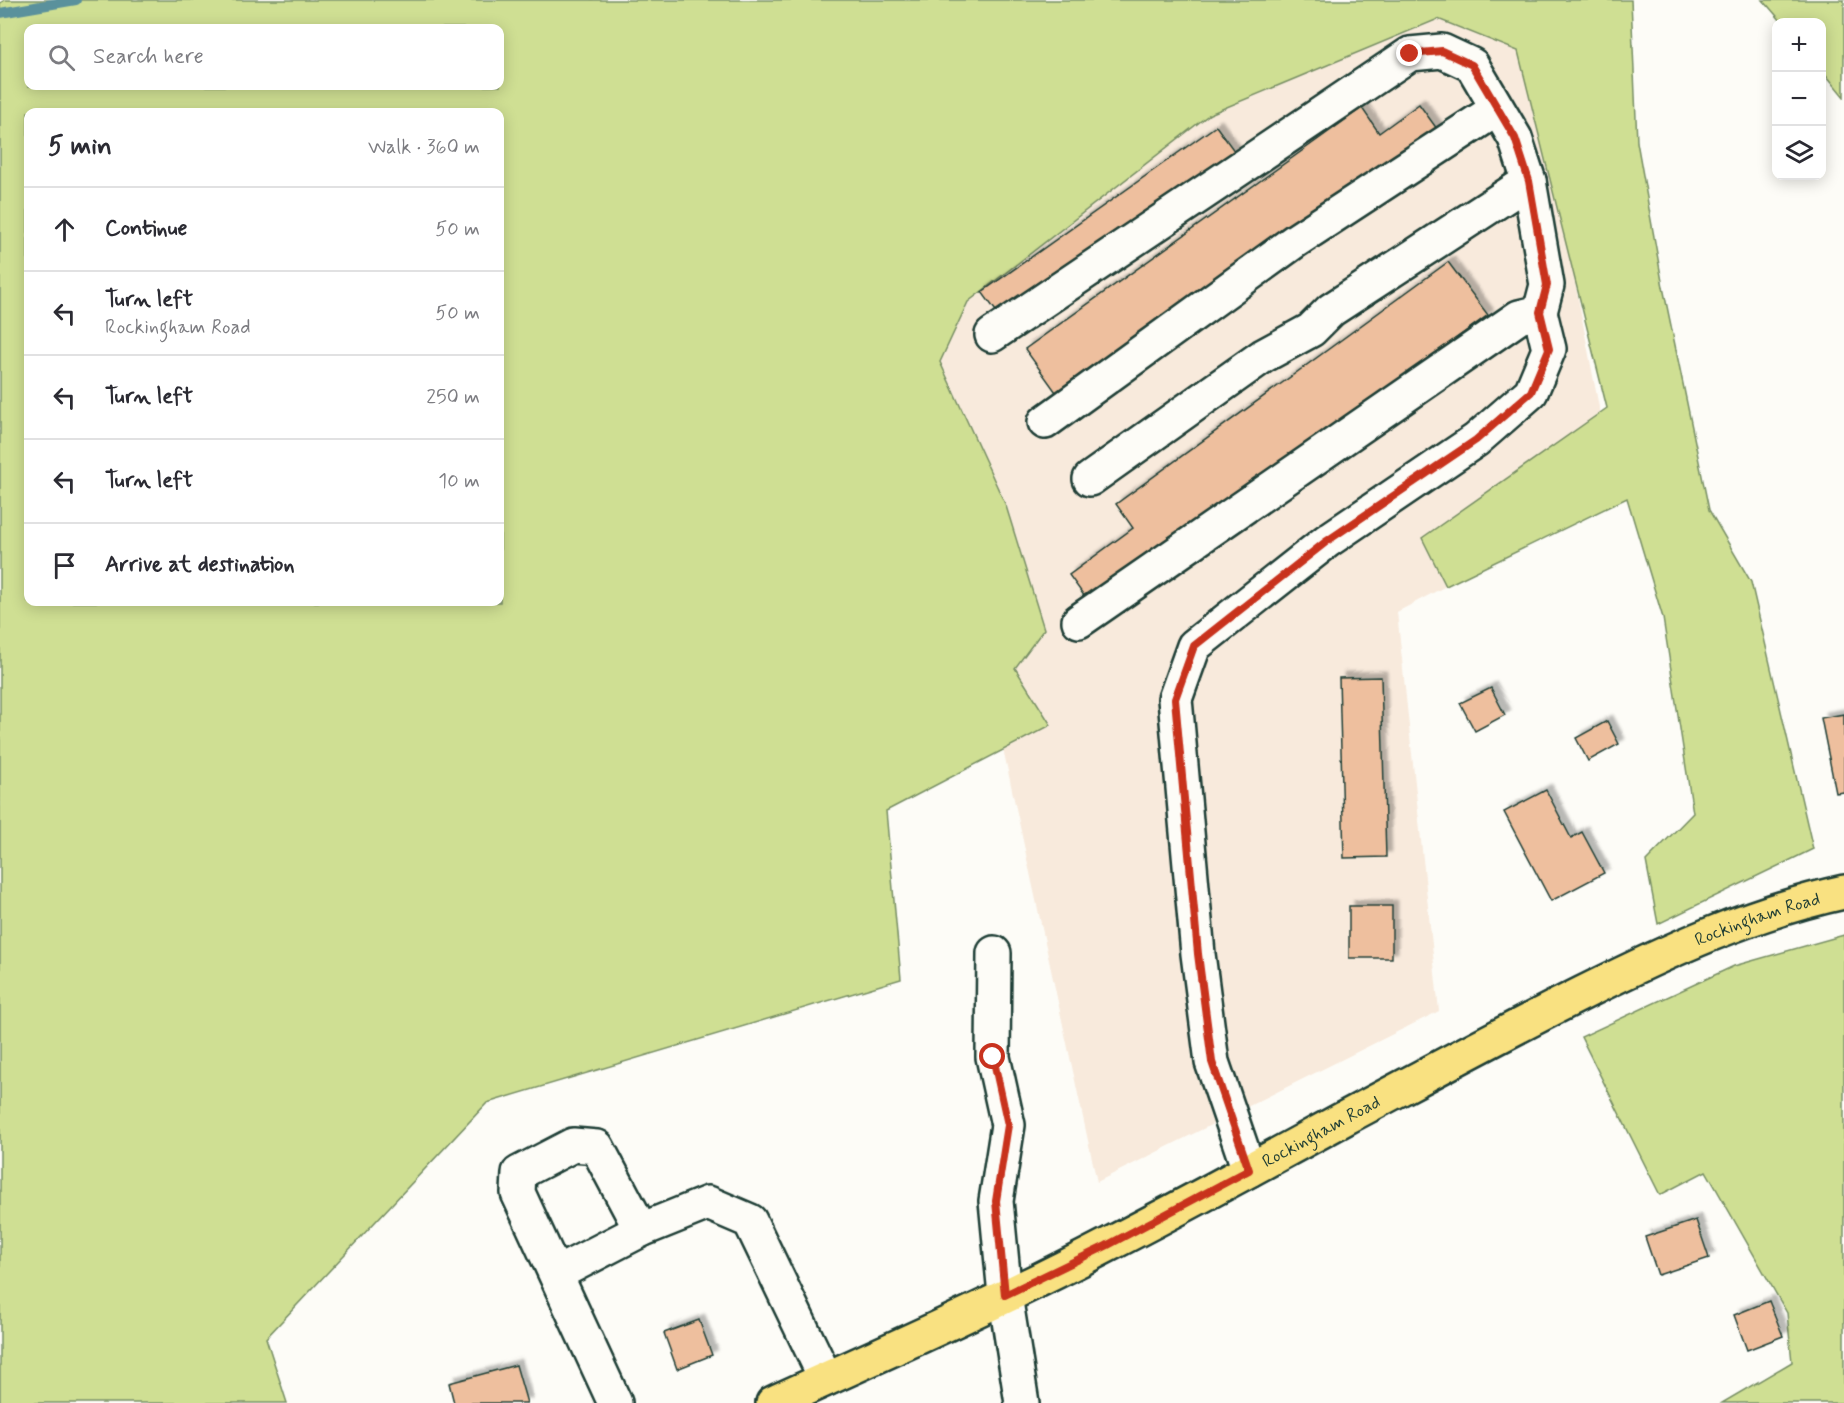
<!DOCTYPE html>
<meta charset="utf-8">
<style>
:root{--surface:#fff;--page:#f2f2f3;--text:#2b2b33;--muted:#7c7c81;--line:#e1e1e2}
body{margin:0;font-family:Mynerve,sans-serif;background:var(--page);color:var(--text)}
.controls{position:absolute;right:18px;top:18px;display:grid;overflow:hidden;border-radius:12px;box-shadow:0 3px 15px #0003}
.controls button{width:54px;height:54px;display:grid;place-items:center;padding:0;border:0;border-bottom:2px solid var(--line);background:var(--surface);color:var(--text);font:30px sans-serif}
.stop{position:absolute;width:18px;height:18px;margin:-14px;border:4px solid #c8321e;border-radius:50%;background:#fff}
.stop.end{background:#c8321e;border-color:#fff;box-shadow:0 2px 6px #0008}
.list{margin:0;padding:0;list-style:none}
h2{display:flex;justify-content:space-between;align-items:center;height:78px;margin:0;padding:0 24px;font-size:26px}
h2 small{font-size:20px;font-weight:400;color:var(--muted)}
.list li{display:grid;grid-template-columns:39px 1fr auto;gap:18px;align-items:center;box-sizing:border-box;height:84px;padding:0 24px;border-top:2px solid var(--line)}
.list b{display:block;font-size:22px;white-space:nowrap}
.list p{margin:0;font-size:20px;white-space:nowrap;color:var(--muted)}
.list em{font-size:20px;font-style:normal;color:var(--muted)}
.icon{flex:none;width:33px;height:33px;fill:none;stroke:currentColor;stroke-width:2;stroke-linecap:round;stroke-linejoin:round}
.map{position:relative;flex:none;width:1844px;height:1403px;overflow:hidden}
.search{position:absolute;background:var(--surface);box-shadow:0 3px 15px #0003;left:24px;top:24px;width:480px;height:66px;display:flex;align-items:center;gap:15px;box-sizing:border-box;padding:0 21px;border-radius:12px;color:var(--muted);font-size:22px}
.panel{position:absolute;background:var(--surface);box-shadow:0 3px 15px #0003;left:24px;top:108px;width:480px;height:498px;border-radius:12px}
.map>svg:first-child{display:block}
.built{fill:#f8eadc}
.green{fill:#cfdf93;stroke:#778e64;stroke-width:1.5;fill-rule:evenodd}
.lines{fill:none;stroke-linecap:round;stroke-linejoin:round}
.stream{stroke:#5a919c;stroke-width:10}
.building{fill:#eebf9e;stroke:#1f3d34;stroke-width:1.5;filter:url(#shadow)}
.minor-casing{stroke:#1f3d34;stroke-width:38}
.major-casing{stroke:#1f3d34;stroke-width:38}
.minor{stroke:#fdfcf7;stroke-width:33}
.major{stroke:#f9e181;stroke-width:33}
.route{stroke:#c8321e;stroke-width:8}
.labels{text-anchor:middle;stroke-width:4.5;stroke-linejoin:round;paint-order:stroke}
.street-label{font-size:18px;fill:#1f3d34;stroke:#fdfcf7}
</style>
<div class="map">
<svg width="1844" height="1403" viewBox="0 0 1844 1403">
<defs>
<filter id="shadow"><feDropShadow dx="5.5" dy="-5.5" stdDeviation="1.5" flood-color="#0004"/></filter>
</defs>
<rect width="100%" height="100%" fill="#fdfcf7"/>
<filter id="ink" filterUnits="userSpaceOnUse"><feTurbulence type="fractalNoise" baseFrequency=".0167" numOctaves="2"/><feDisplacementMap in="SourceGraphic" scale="12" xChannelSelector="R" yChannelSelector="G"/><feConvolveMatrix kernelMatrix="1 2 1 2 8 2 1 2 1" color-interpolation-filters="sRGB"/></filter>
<g filter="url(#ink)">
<polygon class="built" points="940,0 1521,0 1616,496 1397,612 1439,1011 1097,1182 846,24"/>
<g class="green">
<path d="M5 0H1631L1637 142 1663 287 1709 510 1751 582 1813 849 1658 924 1646 861 1693 813 1663 618 1627 498 1446 586 1422 538 1607 408 1518 51 1438 19 1210 114 968 302 940 362 1006 506 1044 629 1015 668 1051 725 886 811 901 979 487 1103 266 1338 287 1403H0V3ZM500 28V86H28V28ZM28 112H500V602H28Z"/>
<polygon points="1763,0 1844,0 1844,97 1822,70 1822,22 1782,22"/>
<polygon points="1844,935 1844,1403 1722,1403 1792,1362 1787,1313 1706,1171 1660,1195 1581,1037 1734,966"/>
</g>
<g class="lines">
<polyline class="stream" points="0,13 76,0"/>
</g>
<g class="building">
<polygon points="1419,104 1440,133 1063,402 1025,349 1362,108 1379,133"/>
<polygon points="1216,126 1235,152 1001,318 982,292"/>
<polygon points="1448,262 1488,315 1090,604 1069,575 1133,528 1116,504"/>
<polygon points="1381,677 1386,857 1344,858 1339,678"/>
<polygon points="1491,688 1505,715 1475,731 1460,703"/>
<polygon points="1844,714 1844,792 1836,793 1821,718"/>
<polygon points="1607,721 1619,744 1588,761 1576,738"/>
<polygon points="1546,790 1571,838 1582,832 1604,873 1551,901 1504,812"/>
<rect x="1349" y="906" width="43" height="52"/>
<polygon points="1696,1220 1709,1258 1658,1275 1645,1237"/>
<polygon points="1769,1301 1783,1336 1747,1350 1734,1315"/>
<polygon points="699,1320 712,1355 677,1369 664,1333"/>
<polygon points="516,1365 527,1403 454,1403 449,1383"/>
</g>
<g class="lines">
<g class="minor-casing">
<g id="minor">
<polyline points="992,335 1410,54 1442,51 1472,65 1515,138 1529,181 1547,285 1540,312 1549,349 1531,392 1476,440 1327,541 1194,646 1175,699 1198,954 1212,1062 1249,1170"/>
<polyline points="1045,422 1295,241 1497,109"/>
<polyline points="1090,479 1263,356 1311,330 1331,310 1529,181"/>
<polyline points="1079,621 1519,317 1540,312"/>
<polyline points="994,953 993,1057 1008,1125 996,1201 1005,1295 1022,1403"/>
<polyline points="556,1274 641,1230"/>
<polyline points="615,1403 518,1193 519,1173 573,1145 597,1147 641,1230 708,1203 750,1221 826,1379"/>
</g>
</g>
<g class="major-casing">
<g id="major">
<path id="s1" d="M773 1403C886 1352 999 1302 1108 1245 1188 1204 1266 1161 1345 1118 1424 1076 1503 1033 1583 993 1667 951 1752 912 1844 892"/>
</g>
</g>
<use href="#minor" class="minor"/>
<use href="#major" class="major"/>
</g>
</g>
<g class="lines" filter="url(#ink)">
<polyline class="route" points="993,1057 1008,1125 996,1201 1005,1295 1106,1246 1249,1170 1212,1062 1198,954 1175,699 1194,646 1327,541 1476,440 1531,392 1549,349 1540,312 1547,285 1529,181 1515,138 1472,65 1442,51 1410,54"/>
</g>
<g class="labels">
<g class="street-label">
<text dy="6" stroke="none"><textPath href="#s1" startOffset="1098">Rockingham Road</textPath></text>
<text dy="6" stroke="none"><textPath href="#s1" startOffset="612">Rockingham Road</textPath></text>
</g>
</g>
</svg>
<div class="controls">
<button>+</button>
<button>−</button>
<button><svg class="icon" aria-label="layers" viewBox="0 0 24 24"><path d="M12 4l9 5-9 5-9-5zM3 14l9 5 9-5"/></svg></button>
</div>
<div class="stop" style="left:993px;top:1057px"></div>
<div class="stop end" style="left:1410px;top:54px"></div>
<div class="search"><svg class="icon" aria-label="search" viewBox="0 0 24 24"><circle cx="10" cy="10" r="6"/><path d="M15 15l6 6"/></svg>Search here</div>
<section class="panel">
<h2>5 min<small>Walk · 360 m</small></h2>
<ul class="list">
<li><svg class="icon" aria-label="ahead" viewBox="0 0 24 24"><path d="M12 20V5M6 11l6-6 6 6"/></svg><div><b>Continue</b></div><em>50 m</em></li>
<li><svg class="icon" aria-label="left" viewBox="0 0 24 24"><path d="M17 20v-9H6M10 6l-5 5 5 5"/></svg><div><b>Turn left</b><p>Rockingham Road</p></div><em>50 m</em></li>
<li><svg class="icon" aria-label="left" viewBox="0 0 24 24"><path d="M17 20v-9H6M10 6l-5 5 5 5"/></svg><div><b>Turn left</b></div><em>250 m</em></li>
<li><svg class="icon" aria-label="left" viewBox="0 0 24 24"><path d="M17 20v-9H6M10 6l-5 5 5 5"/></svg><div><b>Turn left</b></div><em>10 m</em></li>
<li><svg class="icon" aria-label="arrive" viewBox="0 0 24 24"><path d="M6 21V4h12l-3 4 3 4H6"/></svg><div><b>Arrive at destination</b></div></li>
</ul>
</section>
</div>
